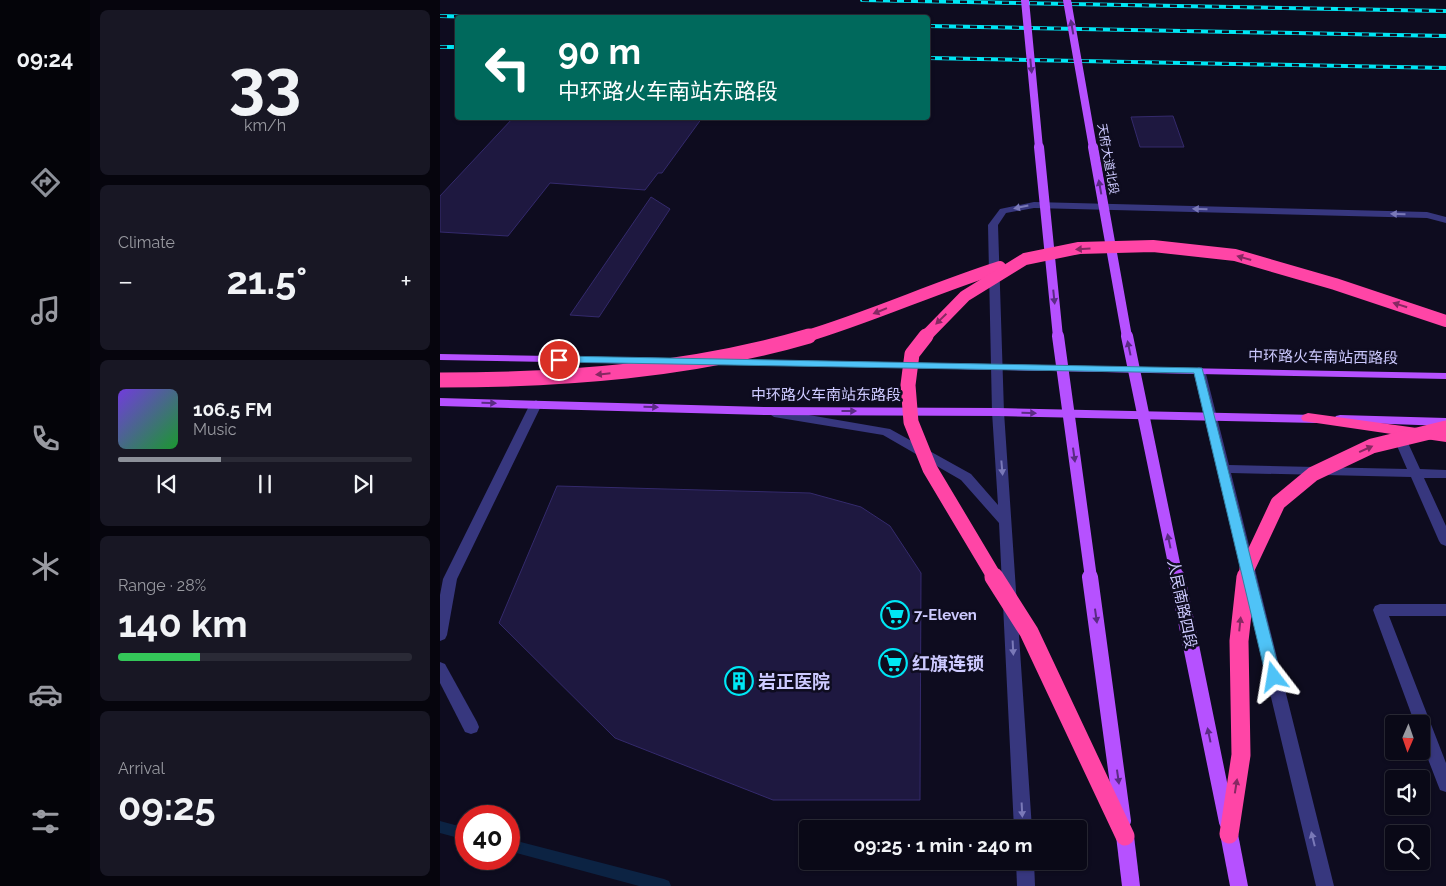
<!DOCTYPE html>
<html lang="en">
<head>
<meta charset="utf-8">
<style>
  :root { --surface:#0a0917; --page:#181724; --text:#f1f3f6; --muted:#999aa1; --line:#2a2a36; --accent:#8c9099 }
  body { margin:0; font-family:Raleway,"Noto Sans SC",sans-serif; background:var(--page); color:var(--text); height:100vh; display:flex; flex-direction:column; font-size:19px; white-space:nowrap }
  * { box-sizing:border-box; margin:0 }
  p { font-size:16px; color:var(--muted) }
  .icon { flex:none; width:28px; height:28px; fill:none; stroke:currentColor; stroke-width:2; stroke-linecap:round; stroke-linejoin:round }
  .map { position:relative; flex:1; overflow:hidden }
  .side { display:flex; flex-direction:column; gap:10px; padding:10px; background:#06050d; width:350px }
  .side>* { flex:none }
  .top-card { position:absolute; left:15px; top:15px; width:475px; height:105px; border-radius:5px; box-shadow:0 1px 4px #0004,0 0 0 1px var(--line); background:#00695c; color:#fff; overflow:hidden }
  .needle { width:32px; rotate:182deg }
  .tools { position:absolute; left:945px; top:715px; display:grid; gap:10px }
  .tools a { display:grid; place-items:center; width:45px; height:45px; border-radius:5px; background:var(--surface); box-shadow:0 1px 4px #0004,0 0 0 1px var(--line); font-size:25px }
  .speed { position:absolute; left:15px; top:805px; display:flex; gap:10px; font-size:25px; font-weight:700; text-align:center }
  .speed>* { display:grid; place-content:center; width:65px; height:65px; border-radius:50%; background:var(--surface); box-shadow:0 1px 4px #0004,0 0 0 1px var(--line); line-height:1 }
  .speed .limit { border:8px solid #d22; background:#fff; color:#111 }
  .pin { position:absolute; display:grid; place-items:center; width:42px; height:42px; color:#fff; margin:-21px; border:2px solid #fff; border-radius:50%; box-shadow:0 1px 5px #0007 }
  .me { position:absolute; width:55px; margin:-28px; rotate:346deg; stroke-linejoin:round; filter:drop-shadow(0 0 4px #0008) }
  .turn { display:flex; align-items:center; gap:18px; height:105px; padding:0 20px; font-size:22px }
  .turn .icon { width:65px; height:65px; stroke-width:2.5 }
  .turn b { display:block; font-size:35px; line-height:42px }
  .big { font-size:38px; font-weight:700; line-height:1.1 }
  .side .card { flex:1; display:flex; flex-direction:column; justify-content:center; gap:8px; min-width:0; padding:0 18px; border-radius:8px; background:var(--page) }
  .side .dial { align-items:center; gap:0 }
  .dial b { font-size:65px; line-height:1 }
  .song { display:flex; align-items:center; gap:15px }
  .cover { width:60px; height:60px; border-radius:8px; background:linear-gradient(135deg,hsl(260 70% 55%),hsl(130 70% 35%)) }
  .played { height:5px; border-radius:2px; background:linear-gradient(90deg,var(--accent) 35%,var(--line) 35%) }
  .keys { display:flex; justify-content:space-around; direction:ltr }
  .heat { display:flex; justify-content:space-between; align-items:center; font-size:28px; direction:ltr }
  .charge { height:8px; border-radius:4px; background:linear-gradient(90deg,#34c759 28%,var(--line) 0) }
  .trip { position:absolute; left:359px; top:820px; width:288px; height:50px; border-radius:5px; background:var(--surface); box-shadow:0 1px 4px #0004,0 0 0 1px var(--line); font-weight:700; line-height:50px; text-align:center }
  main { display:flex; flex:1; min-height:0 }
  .dock { display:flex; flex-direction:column; width:90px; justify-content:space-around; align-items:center; background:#040409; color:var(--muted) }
  .dock .icon { width:35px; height:35px }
  .dock .active { color:var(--accent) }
  .dock b { font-size:22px; color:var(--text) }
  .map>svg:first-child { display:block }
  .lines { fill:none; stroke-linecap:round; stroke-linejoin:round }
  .stream { fill:#0c2343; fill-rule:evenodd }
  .building { fill:#1e1840; stroke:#342a6c }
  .minor { fill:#37377e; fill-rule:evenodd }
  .major { fill:#b651ff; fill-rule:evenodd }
  .highway { fill:#ff45a6; fill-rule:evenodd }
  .rail-casing { stroke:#00e7f5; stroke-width:4 }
  .rail { stroke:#0e0c1f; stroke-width:2.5; stroke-dasharray:7; stroke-linecap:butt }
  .major-bridge-far3 { stroke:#b651ff; stroke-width:8 }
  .major-bridge-far2 { stroke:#b651ff; stroke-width:10 }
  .major-bridge-far1 { stroke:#b651ff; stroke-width:12 }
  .major-bridge { stroke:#b651ff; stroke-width:16 }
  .highway-bridge-far2 { stroke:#ff45a6; stroke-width:12 }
  .highway-bridge-far1 { stroke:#ff45a6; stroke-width:15 }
  .highway-bridge { stroke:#ff45a6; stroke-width:19 }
  .oneway { fill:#5a2b84 }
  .oneway2 { fill:#7a79b8 }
  .oneway3 { fill:#862862 }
  .route { fill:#4fc3f7; stroke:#337fa1 }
  .labels { text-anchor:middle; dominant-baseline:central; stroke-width:5; stroke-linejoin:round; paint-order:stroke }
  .far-street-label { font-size:12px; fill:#cdcaff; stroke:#0e0c1f }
  .street-label { font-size:15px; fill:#cdcaff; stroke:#0e0c1f }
  .poi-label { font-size:15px; font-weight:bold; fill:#cdcaff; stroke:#0e0c1f; text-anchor:start }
  .near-poi-label { font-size:18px; font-weight:bold; fill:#cdcaff; stroke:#0e0c1f; text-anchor:start }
</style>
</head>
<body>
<main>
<nav class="dock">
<b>09:24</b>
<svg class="icon active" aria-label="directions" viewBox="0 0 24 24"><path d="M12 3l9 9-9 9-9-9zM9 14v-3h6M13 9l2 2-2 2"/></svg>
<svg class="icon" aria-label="music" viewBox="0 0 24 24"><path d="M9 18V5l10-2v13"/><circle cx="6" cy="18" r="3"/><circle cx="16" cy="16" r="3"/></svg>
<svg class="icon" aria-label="phone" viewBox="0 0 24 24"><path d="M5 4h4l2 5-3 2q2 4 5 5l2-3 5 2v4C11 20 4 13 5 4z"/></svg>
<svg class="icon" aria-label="climate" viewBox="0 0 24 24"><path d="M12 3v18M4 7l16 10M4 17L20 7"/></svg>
<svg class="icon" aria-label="car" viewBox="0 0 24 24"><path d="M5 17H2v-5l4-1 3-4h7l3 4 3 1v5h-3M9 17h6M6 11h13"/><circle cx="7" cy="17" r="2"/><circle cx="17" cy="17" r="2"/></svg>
<svg class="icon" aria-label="filters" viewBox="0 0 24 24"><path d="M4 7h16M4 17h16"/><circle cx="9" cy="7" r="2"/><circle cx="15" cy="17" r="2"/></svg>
</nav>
<section class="side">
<div class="card dial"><b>33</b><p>km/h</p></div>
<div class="card"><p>Climate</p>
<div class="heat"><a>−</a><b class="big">21.5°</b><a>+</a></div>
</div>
<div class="card">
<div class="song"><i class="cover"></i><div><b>106.5 FM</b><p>Music</p></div></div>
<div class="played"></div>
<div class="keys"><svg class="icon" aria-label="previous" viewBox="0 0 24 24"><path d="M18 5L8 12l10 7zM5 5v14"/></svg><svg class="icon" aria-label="pause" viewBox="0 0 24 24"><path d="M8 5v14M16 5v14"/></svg><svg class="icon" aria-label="next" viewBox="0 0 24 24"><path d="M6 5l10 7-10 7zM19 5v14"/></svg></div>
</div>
<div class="card"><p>Range · 28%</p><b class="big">140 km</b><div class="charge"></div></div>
<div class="card"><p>Arrival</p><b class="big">09:25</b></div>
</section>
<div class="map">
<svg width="1006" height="886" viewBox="0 0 1006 886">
  <rect width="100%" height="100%" fill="#0e0c1f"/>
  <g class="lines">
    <g class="stream">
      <polygon points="0,821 26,828 26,840 0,833"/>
      <polygon points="69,839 224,879 229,881 231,886 199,886 69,851"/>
    </g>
  </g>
  <g class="building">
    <polygon points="733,116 744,147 700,147 691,117"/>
    <polygon points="73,118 262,118 222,173 218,173 205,190 110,183 68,236 0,232 0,196"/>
    <polygon points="211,197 230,209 159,317 130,315"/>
    <polygon points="117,486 370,493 421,507 450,526 481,573 480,800 333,800 175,738 59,623"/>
  </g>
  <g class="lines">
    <g class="minor">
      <polygon points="594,202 987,212 1006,217 1006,223 987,218 594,208 566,213 558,225 564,412 592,829 574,829 559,523 521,480 443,435 334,417 328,413 334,409 450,429 531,474 558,505 552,412 548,225 560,209"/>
      <polygon points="759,367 765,370 789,465 967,469 951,432 957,428 963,432 980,469 1006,470 1006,478 984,478 1006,526 1006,546 1001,544 999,541 971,477 791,473 894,886 876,886 753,370"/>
      <polygon points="96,400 102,404 17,579 7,635 5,639 0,641 0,595 3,579 90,404"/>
      <polygon points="940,604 1006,604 1006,616 949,616 1006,763 1006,792 1000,790 998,785 981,741 981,724 975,724 933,610 935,606"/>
      <polygon points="0,662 5,664 37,722 39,727 37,732 31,734 25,732 0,683"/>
      <polygon points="576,861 594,861 595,886 577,886"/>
    </g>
    <g class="major">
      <polygon points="0,354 221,358 227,361 221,364 0,360"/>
      <polygon points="274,359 1006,373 1006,379 270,364 268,362"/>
      <polygon points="0,398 324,407 558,408 877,415 883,419 877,423 558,416 324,415 0,406"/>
      <polygon points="900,415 1006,418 1006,426 896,422 894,419 896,416"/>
      <polygon points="789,826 795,828 798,834 808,886 790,886 780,834 783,828"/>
      <polygon points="685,828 691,830 694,836 700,886 682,886 676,836 679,830"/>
    </g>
    <polygon class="highway" points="868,413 1006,432 1006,442 863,421 861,418 863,415"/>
    <defs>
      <g id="rail">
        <polyline points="422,0 1006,11"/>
        <polyline points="0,16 86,18"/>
        <polyline points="488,26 1006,36"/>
        <polyline points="0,47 18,47"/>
        <polyline points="488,58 1006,68"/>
      </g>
    </defs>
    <use href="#rail" class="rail-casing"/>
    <use href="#rail" class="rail"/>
    <g class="major-bridge-far3">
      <polyline points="585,0 599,148"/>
      <polyline points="627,0 653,148"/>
    </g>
    <g class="major-bridge-far2">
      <polyline points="599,147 618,337"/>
      <polyline points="653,147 687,337"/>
    </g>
    <g class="major-bridge-far1">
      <polyline points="618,336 651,578"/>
      <polyline points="687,336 737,578"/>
    </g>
    <g class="major-bridge">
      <polyline points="650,577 683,821"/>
      <polyline points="737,577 787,822"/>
    </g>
    <g class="highway-bridge-far2">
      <path d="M364,337c67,-20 130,-49 196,-70"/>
      <polyline points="485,337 525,296 585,259 639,248 713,246 795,255 895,284 1006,321"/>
    </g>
    <g class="highway-bridge-far1">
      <polyline points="486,336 472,354 468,385 471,422 490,469 555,578"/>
      <path d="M0,380c124,0 249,-9 369,-44"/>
      <polyline points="806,578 807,569 838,503 873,474 932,446 1006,428"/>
    </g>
    <g class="highway-bridge">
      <polyline points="554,577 589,632 685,836"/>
      <polyline points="789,834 801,755 799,641 806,577"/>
    </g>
  </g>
  <defs><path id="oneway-solid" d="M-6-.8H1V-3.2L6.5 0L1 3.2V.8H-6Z" transform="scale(1.25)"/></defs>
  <g class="oneway">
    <use href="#oneway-solid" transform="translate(632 27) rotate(-100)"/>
    <use href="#oneway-solid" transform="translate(591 66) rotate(84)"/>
    <use href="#oneway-solid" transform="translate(660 187) rotate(-100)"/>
    <use href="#oneway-solid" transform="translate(614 297) rotate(84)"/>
    <use href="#oneway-solid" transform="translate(689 348) rotate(-102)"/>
    <use href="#oneway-solid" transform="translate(49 403) rotate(1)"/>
    <use href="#oneway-solid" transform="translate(211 407) rotate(2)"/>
    <use href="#oneway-solid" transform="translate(409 411)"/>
    <use href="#oneway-solid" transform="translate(589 413) rotate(1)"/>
    <use href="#oneway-solid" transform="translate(634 455) rotate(82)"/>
    <use href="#oneway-solid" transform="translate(729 541) rotate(-102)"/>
    <use href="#oneway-solid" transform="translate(656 616) rotate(82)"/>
    <use href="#oneway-solid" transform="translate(769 735) rotate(-102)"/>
    <use href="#oneway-solid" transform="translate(678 777) rotate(82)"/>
  </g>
  <g class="oneway2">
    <use href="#oneway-solid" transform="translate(581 207) rotate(168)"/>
    <use href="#oneway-solid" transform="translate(760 209) rotate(-178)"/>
    <use href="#oneway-solid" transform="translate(958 214) rotate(-178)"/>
    <use href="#oneway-solid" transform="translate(562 468) rotate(85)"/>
    <use href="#oneway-solid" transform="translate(573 648) rotate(87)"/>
    <use href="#oneway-solid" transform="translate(582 810) rotate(87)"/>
    <use href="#oneway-solid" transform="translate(873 839) rotate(-104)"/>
  </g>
  <g class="oneway3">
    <use href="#oneway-solid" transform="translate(643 249) rotate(176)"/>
    <use href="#oneway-solid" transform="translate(804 258) rotate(-164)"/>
    <use href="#oneway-solid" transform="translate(960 305) rotate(-162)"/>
    <use href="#oneway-solid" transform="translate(440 311) rotate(158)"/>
    <use href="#oneway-solid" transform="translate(501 319) rotate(136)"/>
    <use href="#oneway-solid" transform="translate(163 374) rotate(174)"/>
    <use href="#oneway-solid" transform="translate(926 449) rotate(-24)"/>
    <use href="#oneway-solid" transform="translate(800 624) rotate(-84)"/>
    <use href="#oneway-solid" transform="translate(796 786) rotate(-81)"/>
  </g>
  <polygon class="route" points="119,356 762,368 841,677 838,681 834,683 829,681 826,677 754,373 115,362 114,360 115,357"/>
  <defs>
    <symbol id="supermarket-ring" viewBox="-11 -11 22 22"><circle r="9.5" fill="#0e0c1f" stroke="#00e7f5" stroke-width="1.5"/><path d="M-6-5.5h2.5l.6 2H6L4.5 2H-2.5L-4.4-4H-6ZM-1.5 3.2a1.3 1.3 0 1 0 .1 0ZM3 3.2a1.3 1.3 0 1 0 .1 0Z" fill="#00e7f5"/></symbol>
    <symbol id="building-ring" viewBox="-11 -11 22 22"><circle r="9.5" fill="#0e0c1f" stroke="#00e7f5" stroke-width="1.5"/><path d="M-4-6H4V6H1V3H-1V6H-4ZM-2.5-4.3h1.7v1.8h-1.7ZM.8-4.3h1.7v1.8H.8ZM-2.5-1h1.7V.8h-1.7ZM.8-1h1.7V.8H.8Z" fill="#00e7f5"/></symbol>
  </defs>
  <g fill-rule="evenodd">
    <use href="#supermarket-ring" x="439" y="599" width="32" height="32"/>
    <use href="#supermarket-ring" x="437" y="647" width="32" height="32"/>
    <use href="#building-ring" x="283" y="665" width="32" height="32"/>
  </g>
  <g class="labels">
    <g class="far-street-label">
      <text transform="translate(668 159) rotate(80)">天府大道北段</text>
    </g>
    <g class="street-label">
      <text transform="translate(883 357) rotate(1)">中环路火车南站西路段</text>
      <text x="386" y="395">中环路火车南站东路段</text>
      <text transform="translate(742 604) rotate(78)">人民南路四段</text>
    </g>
    <g class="poi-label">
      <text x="474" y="615">7-Eleven</text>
    </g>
    <g class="near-poi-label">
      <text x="472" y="663">红旗连锁</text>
      <text x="318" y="681">岩正医院</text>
    </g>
  </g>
</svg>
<div class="tools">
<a><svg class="needle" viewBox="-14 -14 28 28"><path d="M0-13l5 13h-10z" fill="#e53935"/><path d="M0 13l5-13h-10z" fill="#999aa1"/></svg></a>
<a><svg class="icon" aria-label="sound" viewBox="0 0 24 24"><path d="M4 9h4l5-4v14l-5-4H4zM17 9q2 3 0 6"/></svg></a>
<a><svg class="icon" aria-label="search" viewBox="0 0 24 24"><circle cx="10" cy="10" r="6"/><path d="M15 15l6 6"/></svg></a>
</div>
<div class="speed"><div class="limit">40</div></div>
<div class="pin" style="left:119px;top:360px;background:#d93025"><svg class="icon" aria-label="arrive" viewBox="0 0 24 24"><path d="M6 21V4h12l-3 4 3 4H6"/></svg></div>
<svg class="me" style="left:834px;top:677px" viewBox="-20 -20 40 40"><path d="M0-17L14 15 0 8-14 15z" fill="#4fc3f7" stroke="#fff" stroke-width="4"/></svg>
<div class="trip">09:25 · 1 min · 240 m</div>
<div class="top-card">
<div class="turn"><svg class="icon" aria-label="left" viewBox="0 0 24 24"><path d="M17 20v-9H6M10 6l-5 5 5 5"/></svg><div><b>90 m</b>中环路火车南站东路段</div></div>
</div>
</div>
</main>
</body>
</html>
